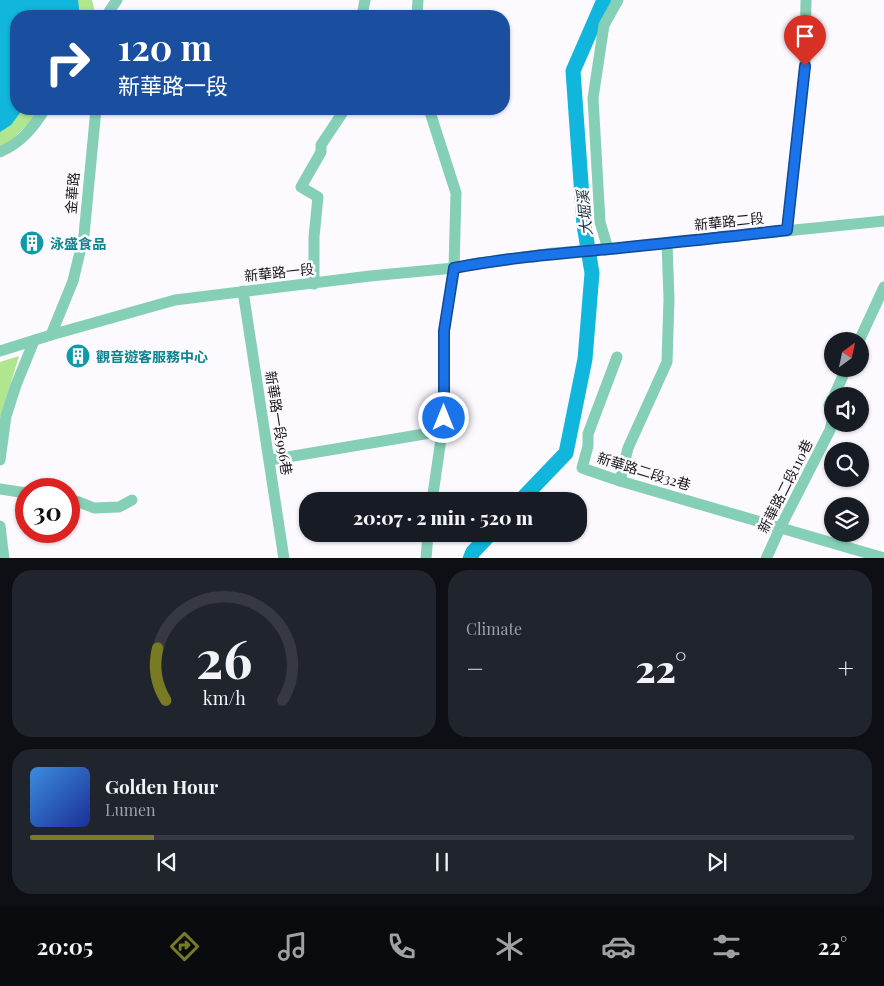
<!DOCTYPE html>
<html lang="en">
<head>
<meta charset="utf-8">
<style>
  :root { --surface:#171b24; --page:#20242c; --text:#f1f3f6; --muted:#9ea1a6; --line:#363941; --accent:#787b23 }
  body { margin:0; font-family:"Playfair Display","Noto Sans TC",serif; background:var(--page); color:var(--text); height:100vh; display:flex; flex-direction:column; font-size:19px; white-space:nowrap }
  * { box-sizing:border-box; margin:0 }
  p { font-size:16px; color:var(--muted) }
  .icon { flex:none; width:28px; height:28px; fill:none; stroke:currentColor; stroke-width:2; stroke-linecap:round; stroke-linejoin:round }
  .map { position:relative; height:558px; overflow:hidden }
  .drawer { display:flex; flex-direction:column; gap:12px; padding:12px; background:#0d0f14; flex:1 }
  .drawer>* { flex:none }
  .hud { position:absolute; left:10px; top:10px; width:500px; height:105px; border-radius:20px; box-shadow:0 1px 4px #0004; background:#1a4fa0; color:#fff; overflow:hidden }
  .needle { width:32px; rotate:33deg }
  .tools { position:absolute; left:824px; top:332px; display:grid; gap:10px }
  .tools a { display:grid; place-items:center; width:45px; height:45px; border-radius:50%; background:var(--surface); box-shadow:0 1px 4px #0004; font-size:25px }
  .speed { position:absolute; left:15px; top:478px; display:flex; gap:10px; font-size:25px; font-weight:700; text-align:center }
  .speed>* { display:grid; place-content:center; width:65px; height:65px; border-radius:50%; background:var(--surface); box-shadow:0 1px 4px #0004; line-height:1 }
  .speed .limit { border:8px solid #d22; background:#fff; color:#111 }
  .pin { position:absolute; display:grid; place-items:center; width:42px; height:42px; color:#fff; margin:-51px -21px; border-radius:50% 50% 50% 0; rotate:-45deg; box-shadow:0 0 5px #0007 }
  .pin .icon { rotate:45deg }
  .me { position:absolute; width:55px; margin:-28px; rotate:0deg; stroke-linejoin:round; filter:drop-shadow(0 0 4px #0008) }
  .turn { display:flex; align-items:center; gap:18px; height:105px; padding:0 25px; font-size:22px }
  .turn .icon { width:65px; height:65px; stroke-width:2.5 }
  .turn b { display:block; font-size:35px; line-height:42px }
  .big { font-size:38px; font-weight:800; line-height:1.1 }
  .drawer .tile { flex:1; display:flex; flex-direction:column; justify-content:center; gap:8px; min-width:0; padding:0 18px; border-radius:20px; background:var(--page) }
  .drawer .dial { align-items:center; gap:0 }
  .dial svg { height:130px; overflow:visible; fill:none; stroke:var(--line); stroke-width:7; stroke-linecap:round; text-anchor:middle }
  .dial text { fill:var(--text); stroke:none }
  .song { display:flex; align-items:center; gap:15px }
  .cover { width:60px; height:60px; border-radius:8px; background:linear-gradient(135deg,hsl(210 70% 55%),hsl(230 70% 35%)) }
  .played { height:5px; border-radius:2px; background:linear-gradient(90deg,var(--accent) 15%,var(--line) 15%) }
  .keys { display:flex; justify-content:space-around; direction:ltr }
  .heat { display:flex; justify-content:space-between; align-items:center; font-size:28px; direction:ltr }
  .drawer .tiles { flex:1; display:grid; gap:12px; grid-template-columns:1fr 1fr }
  .tile:last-child { grid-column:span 2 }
  .trip { position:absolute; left:299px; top:492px; width:288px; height:50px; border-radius:20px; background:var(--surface); box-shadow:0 1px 4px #0004; font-weight:800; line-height:50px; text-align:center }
  .dock { display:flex; height:80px; justify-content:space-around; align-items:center; background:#090b0e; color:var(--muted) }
  .dock .icon { width:35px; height:35px }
  .dock .on { color:var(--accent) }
  .dock b { font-size:22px; color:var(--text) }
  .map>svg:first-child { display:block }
  .green { fill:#b1e690 }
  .water { fill:#11b6dc }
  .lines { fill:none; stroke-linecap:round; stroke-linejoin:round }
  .river { stroke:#11b6dc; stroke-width:15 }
  .minor { stroke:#84cfb5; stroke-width:11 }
  .route-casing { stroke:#114b97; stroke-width:12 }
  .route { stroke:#1a73e8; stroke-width:9 }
  .labels { text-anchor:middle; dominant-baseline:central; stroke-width:5; stroke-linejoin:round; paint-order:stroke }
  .street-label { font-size:14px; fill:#1c1820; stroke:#fcfaff }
  .culture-label { font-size:14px; font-weight:bold; fill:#0d838f; stroke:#fcfaff; text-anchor:start }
  .water-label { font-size:15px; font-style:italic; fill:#162d34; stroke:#fcfaff }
</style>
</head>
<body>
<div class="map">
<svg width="884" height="559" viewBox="0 0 884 559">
  <rect width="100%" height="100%" fill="#fcfaff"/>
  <g class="green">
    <polygon points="0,0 92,0 96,16 16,16 16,109 44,109 0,151"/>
    <polygon points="19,356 0,419 0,362"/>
  </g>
  <polygon class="water" points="0,0 78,0 80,16 16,16 16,109 23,109 11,125 0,132"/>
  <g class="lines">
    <g class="river">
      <polyline points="520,501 566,453 585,359 592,273 584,225 573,71 604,0"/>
      <polyline points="470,559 473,552 490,534"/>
    </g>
    <g class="minor">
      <polyline points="106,16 117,0"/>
      <polyline points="362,16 365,0"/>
      <polyline points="417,16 418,0"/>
      <polyline points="429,109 456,193 454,268 444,331 444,418 432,501"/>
      <path d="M0,152c21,-9 33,-24 45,-43"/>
      <polyline points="787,231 805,66 806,0"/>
      <polyline points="608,249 600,222 593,98 604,25 618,0"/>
      <polyline points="314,284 314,237 318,197 301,187 321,152 321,145 345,109"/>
      <polyline points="243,291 284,559"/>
      <polyline points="51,335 73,281 84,235 96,109"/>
      <polyline points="859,341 884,287"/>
      <polyline points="0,351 51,335 175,300 370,276 454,268 472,264 554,253 608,249 884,221"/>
      <polyline points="617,357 588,434 588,446 582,468 620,481 884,558"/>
      <polyline points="834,396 846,369"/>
      <polyline points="0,460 6,416 16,385 34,341"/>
      <polyline points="270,460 442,431"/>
      <polyline points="620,481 628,448 667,362 669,299 667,243"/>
      <polyline points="0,489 26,493"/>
      <polyline points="69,500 79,502 94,508 119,507 132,500"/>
      <polyline points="0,526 4,559"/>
      <polyline points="426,559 428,534"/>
      <polyline points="766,559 780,528 830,430 832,421 829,405 832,399"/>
    </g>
  </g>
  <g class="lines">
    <defs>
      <path id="route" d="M444,418v-87l10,-63c51,-10 103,-14 155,-19 59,-6 119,-12 178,-19l18,-164"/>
    </defs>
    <use href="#route" class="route-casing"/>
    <use href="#route" class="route"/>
  </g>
  <defs>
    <symbol id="building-disc" viewBox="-11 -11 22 22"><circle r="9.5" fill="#0f9aa8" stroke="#fcfaff"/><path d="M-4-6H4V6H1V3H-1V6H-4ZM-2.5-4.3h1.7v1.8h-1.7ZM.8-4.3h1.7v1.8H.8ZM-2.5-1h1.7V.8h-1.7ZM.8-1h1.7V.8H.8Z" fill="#fff"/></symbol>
  </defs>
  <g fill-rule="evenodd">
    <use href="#building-disc" x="18" y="229" width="28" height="28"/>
    <use href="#building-disc" x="64" y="342" width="28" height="28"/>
  </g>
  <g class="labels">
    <g class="street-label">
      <text transform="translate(72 193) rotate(-85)">金華路</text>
      <text transform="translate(729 221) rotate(-6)">新華路二段</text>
      <text transform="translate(279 272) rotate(-6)">新華路一段</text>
      <text transform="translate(279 423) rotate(81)">新華路一段996巷</text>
      <text transform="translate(644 471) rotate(17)">新華路二段32巷</text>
      <text transform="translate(785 486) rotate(-63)">新華路二段110巷</text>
    </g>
    <g class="culture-label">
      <text x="50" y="243">泳盛食品</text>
      <text x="96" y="356">觀音遊客服務中心</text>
    </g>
    <g class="water-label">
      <text transform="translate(584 213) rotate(-95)">大堀溪</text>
    </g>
  </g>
</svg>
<div class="tools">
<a><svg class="needle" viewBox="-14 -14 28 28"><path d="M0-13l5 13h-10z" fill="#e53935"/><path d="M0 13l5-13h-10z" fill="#9ea1a6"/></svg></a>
<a><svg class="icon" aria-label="sound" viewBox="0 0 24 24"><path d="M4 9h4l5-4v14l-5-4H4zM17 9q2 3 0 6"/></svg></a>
<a><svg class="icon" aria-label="search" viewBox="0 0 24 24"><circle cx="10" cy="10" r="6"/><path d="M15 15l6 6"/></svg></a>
<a><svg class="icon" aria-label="layers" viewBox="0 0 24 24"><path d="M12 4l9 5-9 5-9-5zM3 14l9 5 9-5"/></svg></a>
</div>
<div class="speed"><div class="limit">30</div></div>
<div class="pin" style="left:805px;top:66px;background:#d93025"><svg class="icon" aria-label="arrive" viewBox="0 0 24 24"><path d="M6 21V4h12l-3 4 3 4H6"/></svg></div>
<svg class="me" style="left:444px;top:418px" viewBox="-20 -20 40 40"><circle r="17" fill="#1a73e8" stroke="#fff" stroke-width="3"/><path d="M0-11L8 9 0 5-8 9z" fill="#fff"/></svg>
<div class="trip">20:07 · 2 min · 520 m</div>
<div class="hud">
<div class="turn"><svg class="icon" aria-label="right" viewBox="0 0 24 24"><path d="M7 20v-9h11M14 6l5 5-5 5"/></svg><div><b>120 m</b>新華路一段</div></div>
</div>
</div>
<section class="drawer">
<div class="tiles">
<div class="tile dial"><svg viewBox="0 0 100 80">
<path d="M14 69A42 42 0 1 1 86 69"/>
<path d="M14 69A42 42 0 0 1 9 37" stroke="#787b23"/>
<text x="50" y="56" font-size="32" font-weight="700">26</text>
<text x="50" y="72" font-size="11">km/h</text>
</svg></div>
<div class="tile"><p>Climate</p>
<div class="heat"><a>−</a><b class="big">22°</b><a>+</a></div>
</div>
<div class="tile">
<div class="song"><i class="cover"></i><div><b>Golden Hour</b><p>Lumen</p></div></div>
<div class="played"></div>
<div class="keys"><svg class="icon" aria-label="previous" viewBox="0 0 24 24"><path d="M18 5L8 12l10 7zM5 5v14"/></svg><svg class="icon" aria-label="pause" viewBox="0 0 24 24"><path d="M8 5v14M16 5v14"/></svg><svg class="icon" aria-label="next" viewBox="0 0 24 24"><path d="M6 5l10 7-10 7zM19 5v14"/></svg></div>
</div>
</div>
</section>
<nav class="dock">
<b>20:05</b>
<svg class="icon on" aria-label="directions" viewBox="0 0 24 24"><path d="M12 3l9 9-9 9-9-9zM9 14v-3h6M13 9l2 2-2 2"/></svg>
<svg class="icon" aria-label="music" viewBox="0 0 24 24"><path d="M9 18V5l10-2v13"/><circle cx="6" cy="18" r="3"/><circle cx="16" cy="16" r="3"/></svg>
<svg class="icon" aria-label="phone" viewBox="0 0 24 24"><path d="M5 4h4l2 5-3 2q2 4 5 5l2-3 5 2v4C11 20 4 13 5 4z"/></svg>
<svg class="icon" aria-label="climate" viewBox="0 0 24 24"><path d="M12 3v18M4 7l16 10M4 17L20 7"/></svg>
<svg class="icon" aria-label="car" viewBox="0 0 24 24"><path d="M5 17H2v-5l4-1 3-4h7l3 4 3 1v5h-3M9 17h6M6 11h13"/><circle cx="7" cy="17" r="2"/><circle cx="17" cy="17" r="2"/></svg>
<svg class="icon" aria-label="filters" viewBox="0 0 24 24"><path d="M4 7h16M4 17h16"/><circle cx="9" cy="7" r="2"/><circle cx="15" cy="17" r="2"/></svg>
<b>22°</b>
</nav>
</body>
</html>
